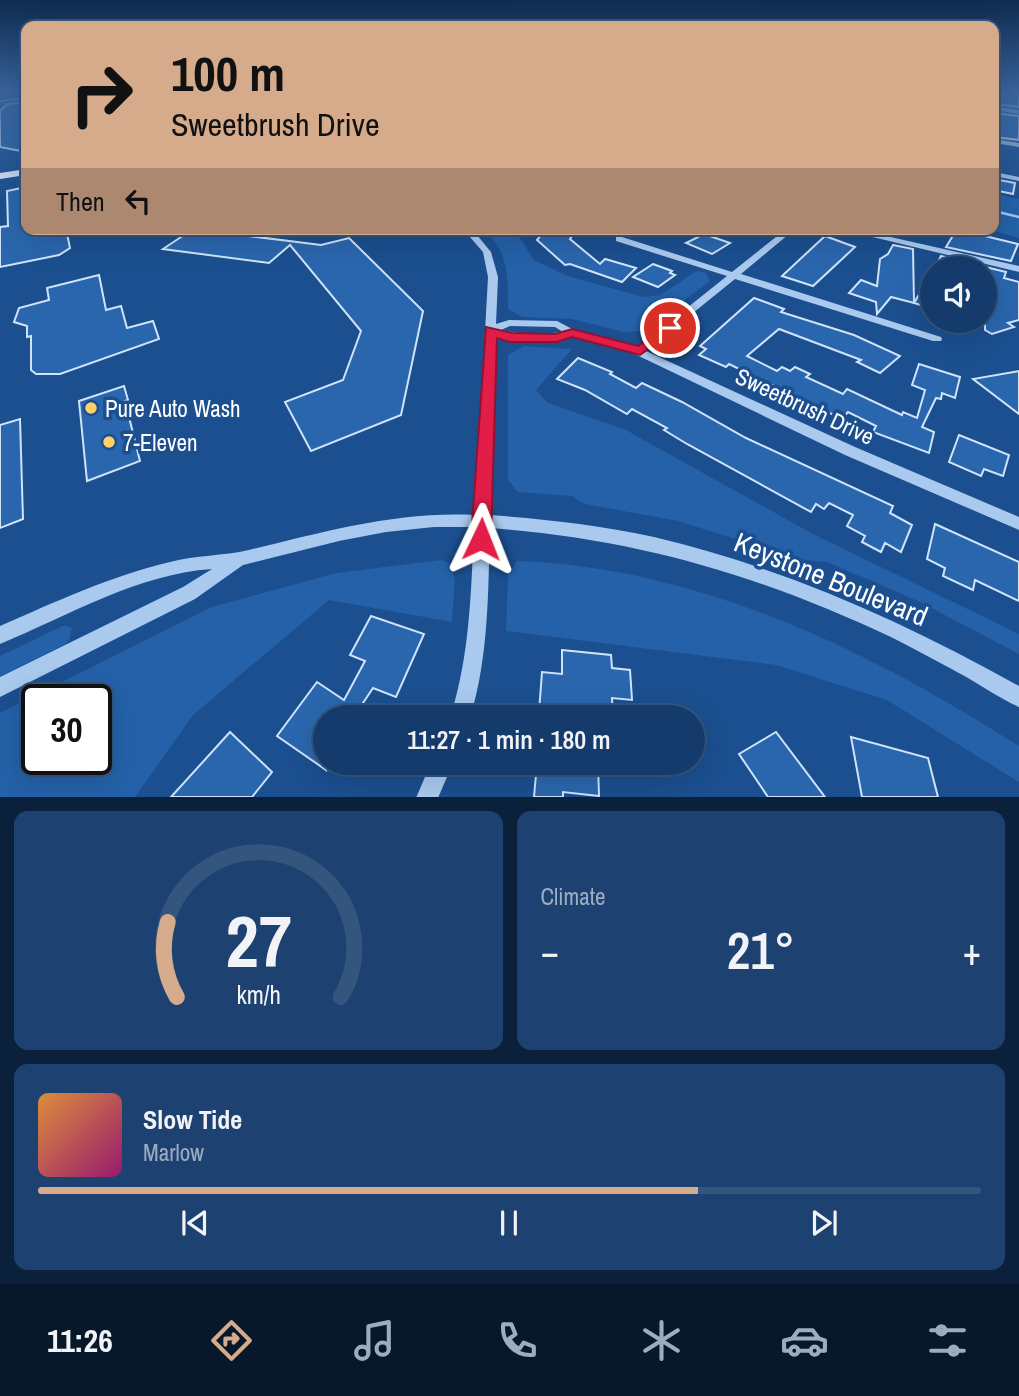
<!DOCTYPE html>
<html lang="en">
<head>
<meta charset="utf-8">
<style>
  :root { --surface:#143b6b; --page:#1d4271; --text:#f1f3f6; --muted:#9dadc1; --line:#33557e; --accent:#d6ab8b }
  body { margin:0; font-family:"Archivo Narrow",sans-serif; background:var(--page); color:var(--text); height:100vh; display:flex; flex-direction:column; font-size:26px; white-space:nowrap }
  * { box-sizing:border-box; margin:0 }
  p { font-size:23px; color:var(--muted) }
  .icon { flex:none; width:38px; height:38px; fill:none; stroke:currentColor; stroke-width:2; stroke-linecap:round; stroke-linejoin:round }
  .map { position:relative; height:797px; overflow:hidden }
  .drawer { display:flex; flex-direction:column; gap:14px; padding:14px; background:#0b203b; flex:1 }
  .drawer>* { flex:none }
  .guide { position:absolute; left:21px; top:21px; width:978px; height:214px; border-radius:14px; box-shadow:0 7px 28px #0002,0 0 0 2px var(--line); background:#d6ab8b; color:#111; overflow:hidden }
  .controls { position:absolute; left:920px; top:256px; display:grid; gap:14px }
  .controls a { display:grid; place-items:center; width:77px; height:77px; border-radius:50%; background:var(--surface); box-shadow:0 7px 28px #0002,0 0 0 2px var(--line); font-size:35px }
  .speed { position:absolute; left:21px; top:684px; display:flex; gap:14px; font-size:35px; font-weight:700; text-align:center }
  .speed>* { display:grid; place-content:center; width:91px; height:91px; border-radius:50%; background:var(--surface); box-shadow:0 7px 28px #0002,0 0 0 2px var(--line); line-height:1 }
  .speed .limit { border:4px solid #111; border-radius:10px; background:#fff; color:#111 }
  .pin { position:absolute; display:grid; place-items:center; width:60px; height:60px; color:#fff; margin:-30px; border:4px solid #fff; border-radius:50%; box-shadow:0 2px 7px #0007 }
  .me { position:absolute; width:77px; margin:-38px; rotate:2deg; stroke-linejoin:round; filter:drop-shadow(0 0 5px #0008) }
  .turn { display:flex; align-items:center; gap:24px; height:147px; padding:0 35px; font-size:32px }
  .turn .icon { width:91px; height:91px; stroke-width:2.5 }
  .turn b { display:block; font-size:49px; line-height:60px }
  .then { display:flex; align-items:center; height:66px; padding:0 35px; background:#0003; gap:14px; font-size:26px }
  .big { font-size:52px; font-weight:600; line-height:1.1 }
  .drawer .widget { flex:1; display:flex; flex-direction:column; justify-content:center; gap:10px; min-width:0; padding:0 24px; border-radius:14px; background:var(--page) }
  .drawer .dial { align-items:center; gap:0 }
  .dial svg { height:182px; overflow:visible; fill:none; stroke:var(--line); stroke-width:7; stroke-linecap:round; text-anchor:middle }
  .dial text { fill:var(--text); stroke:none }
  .song { display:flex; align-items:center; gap:21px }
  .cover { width:84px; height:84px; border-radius:10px; background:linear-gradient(135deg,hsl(30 70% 55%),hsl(320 70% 35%)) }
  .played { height:7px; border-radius:4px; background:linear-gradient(90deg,var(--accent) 70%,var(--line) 70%) }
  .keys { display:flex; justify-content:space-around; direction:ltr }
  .heat { display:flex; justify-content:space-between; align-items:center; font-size:38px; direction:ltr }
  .drawer .tiles { flex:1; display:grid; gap:14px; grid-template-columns:1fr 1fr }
  .widget:last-child { grid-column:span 2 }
  .trip { position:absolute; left:313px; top:705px; width:392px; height:70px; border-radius:35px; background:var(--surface); box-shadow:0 7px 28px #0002,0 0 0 2px var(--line); font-weight:600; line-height:70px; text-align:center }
  .tabs { display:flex; height:112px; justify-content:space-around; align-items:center; background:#08182b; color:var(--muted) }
  .tabs .icon { width:49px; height:49px }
  .tabs .on { color:var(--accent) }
  .tabs b { font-size:32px; color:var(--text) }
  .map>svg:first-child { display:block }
  .green { fill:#2461a8; fill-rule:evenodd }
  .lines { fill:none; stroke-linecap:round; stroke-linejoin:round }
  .stream { stroke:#9cc4f0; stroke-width:2.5 }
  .building { fill:#2a66ad; stroke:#cfe3fa; stroke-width:2 }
  .minor { fill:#a9c9ee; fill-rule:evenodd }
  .major { fill:#f0f6ff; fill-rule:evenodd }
  .route { fill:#e11d48; stroke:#92132f; stroke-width:2 }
  .poi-dot { fill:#ffd166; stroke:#1b4f8f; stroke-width:2.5 }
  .labels { text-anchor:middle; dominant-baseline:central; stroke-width:7; stroke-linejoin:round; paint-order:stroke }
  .street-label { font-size:23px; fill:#fff; stroke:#1b4f8f }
  .poi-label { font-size:23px; fill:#fff; stroke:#1b4f8f; text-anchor:start }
  .near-street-label { font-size:28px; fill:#fff; stroke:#1b4f8f }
</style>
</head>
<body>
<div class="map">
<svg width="1019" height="798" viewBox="0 0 1019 798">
  <rect width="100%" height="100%" fill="#1b4f8f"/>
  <g class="green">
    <polygon points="994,194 1019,199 1019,238 988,229 994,229"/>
    <path d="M483,229h31l20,31 34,16 75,21 17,-2 37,-24 9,2 4,8 -67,50 -19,1 -52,-13 -50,-2 -14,-8c0,-33 1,-57 -25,-80z"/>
    <polygon points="524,346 572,349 536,390 548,403 626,430 815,535 1019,634 1019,654 918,601 827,562 802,560 678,521 585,504 572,496 518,492 508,480 508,355"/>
    <path d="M441,560l8,3 6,15 -3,44 -123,-22 -136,115 -58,82h-135v-84l212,-106 124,-34zM37,700h59v60h-59z"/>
    <path d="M517,561c181,6 352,89 502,185v36l-132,-82 -111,-35 -270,-34 2,-57z"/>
    <polygon points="65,625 72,628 69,640 64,645 0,676 0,656"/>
  </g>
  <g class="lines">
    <polyline class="stream" points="994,211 1019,217"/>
  </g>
  <g class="building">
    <polygon points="1008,92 1019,94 1019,107 994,104"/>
    <polygon points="26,102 26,152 0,147 0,111 7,104"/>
    <polygon points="994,113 1019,116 1019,140 994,137"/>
    <polygon points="994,179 1015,183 1013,194 994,190"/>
    <polygon points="26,187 26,229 66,229 70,248 59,255 0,267 0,227 8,226 7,191"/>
    <polygon points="193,229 321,245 349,238 423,311 401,415 311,451 285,402 343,380 361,331 290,245 269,263 163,249"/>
    <polygon points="546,229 577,229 570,239 600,264 605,259 636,268 622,282 570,264 565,265 537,240"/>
    <polygon points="957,229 993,238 1018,244 1011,261 946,247"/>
    <polygon points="704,234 730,243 712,254 686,243"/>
    <polygon points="825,236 855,247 813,286 782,276"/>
    <polygon points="893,245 913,249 914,303 891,297 877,314 876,302 849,293 861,280 877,286 880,259 888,254"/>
    <polygon points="941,256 1006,272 1004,278 1019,282 1019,320 1008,323 1014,327 992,334 985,330 985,268 935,268"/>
    <polygon points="653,264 672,271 670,273 675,275 658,287 633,277"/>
    <polygon points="933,271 933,309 914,303"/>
    <polygon points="99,275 106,310 121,306 127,328 153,321 159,339 60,374 36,374 31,370 31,336 27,337 27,326 14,322 19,308 49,300 47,288"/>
    <polygon points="754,298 784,309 781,312 854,335 900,356 880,373 857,362 861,360 779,329 747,356 777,371 782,367 790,371 795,367 810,374 806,377 843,394 847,389 902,415 903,412 917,418 925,390 912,385 919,364 960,377 955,398 942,393 941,399 936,398 922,427 934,432 929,453 873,432 876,426 848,412 842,419 729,364 726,367 699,355 706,349 700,346"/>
    <polygon points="578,358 612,372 610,374 636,388 642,383 682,402 746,438 893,506 890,513 912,525 901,552 885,543 881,552 862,542 865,536 847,526 853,515 829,503 824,509 816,504 811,512 687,444 664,430 667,428 632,409 627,414 585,390 557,379"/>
    <polygon points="1019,371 1019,414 973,379"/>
    <polygon points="124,386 128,400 125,401 140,461 87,481 79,401"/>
    <polygon points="20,419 23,519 0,528 0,425"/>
    <polygon points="959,435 1009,455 1003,476 984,469 981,476 949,462"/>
    <polygon points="935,524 1019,562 1019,601 975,580 973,590 943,576 945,568 927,559"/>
    <polygon points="371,616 424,634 396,697 373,688 353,718 326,718 326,770 277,736 317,682 344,700 365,661 350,655"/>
    <polygon points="562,650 611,655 612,668 630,670 632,700 612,698 613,718 539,712 542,672 562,674"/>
    <polygon points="230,732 272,772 252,797 171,797"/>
    <polygon points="776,732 825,797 768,797 739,754"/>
    <polygon points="851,737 928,758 938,797 862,797"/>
    <polygon points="537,763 598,763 599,796 563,792 563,797 534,797"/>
  </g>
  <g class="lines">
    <g class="minor">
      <polygon points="26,97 26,99 0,102 0,100"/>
      <polygon points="994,106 1019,110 1019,114 994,110"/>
      <polygon points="994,139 1019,143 1019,147 994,143"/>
      <polygon points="994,172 1019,177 1019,181 994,176"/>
      <path d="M463,229h9l19,23 7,25 -2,47 13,-4 48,1 19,10 52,12 10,4 89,-71 -111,-35v-4h6l110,35 54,-43h9l-54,45 200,63 1,2 -1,2h-8l-198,-62 -89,72 209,96 164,70v13l-174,-75 -225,-108 -48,-11 -20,5 -21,1 -35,-7 -6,180c55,4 110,10 164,22 130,31 249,84 365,149v21c-18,-8 -34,-19 -51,-29 -25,-14 -50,-27 -75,-40 -134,-63 -256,-99 -403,-110 -2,65 -1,127 -20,190h-20c20,-63 21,-126 24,-191h-40l-48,5 -47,9 -96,24 -48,34 -195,98v-20l183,-90 29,-18c-75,5 -144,47 -212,75v-18c55,-24 111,-50 170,-64 26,-7 53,-6 79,-12 75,-18 148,-39 226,-35l13,-238 -5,-25zM510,326l45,1 8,5 -32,3 -30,-5z"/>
      <polygon points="839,229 855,229 1019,266 1019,272"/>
      <polygon points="431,763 453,763 438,798 416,798"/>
    </g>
    <polygon class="major" points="26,169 26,175 0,179 0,173"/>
  </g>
  <linearGradient id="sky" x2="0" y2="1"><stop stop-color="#0f2b4f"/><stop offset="0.45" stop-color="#39639b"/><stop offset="1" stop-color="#39639b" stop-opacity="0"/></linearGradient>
  <rect width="1019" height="203" fill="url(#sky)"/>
  <polygon class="route" points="665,325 677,328 640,355 572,337 557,342 510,342 497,338 491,539 488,546 481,548 474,546 471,539 486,327 512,333 555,334 572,329 638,346"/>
  <g class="poi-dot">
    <circle cx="91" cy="408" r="7"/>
    <circle cx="109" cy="442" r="7"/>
  </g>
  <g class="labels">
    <g class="street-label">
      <text transform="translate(805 406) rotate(25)">Sweetbrush Drive</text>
    </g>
    <g class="poi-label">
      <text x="105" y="408">Pure Auto Wash</text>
      <text x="123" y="442">7-Eleven</text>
    </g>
    <g class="near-street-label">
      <text transform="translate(831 579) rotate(22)">Keystone Boulevard</text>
    </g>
  </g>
</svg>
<div class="controls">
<a><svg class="icon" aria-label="sound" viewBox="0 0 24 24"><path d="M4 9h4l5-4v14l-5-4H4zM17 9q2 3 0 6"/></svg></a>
</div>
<div class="speed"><div class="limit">30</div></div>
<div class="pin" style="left:670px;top:328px;background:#d93025"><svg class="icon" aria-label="arrive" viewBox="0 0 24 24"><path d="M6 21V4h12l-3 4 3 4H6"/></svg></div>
<svg class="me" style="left:481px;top:539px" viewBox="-20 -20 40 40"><path d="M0-17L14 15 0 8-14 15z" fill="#e11d48" stroke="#fff" stroke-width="4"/></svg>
<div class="trip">11:27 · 1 min · 180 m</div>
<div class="guide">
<div class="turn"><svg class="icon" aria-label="right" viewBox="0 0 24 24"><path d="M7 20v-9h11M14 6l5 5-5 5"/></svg><div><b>100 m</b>Sweetbrush Drive</div></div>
<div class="then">Then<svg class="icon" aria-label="left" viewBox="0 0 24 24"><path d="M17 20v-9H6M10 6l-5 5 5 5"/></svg></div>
</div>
</div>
<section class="drawer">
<div class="tiles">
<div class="widget dial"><svg viewBox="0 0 100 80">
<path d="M14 69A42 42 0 1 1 86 69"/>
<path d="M14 69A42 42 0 0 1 10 36" stroke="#d6ab8b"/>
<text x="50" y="56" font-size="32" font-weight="700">27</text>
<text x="50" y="72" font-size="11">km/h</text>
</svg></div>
<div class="widget"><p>Climate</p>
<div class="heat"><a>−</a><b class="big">21°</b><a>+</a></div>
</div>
<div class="widget">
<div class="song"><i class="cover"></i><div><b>Slow Tide</b><p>Marlow</p></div></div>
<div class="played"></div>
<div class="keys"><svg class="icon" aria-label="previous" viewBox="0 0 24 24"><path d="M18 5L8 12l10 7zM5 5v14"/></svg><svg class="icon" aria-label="pause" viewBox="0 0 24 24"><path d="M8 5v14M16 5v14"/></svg><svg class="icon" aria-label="next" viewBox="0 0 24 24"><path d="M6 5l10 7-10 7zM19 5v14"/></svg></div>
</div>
</div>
</section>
<nav class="tabs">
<b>11:26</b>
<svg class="icon on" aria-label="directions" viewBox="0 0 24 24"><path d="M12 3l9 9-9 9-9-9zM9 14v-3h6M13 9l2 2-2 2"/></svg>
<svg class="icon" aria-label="music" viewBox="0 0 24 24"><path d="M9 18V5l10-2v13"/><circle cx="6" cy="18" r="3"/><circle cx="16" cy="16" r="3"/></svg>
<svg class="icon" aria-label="phone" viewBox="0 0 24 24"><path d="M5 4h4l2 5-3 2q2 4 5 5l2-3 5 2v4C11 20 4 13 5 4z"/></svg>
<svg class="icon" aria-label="climate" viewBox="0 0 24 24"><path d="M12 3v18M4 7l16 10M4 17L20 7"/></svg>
<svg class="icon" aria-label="car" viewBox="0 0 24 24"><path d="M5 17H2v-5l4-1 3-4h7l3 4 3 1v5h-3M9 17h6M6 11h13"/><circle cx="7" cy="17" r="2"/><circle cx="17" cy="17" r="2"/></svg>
<svg class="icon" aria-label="filters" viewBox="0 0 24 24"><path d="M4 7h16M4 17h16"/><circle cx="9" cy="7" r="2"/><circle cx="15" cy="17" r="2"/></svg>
</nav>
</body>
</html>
